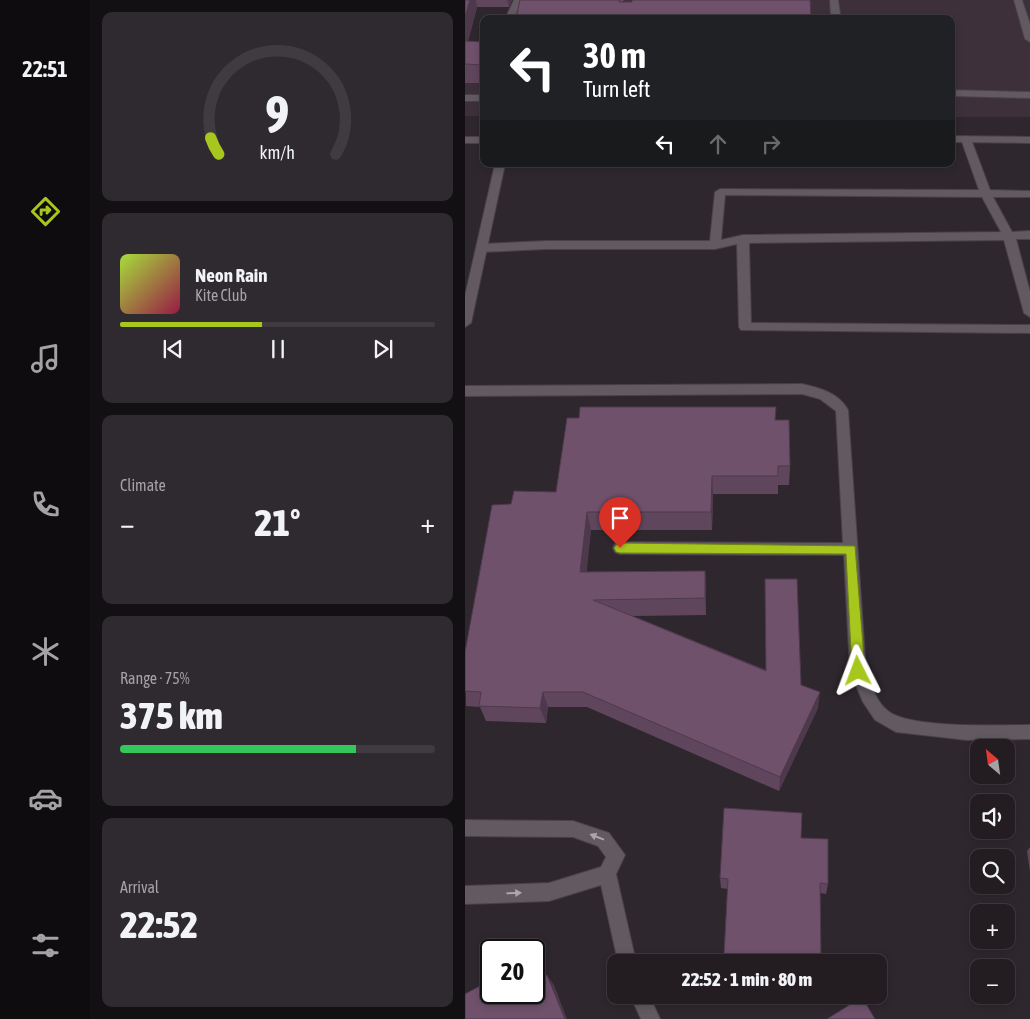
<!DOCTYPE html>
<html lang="en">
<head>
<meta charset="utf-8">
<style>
  :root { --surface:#231d22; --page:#2f2a2f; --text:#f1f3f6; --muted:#a3a2a5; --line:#403b40; --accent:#a7c71e }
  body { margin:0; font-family:"Asap Condensed",sans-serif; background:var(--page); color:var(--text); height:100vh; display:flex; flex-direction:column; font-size:19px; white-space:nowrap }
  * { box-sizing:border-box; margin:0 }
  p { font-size:16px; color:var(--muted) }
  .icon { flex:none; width:28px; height:28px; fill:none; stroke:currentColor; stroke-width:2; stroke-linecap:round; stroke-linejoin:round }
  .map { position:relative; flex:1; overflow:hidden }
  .details { display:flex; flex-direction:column; gap:12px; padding:12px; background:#131013; width:375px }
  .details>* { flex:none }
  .guide { position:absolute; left:15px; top:15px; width:475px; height:152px; border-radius:10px; box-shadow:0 2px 8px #0003,0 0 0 1px var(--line); background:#202124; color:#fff; overflow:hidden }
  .needle { width:32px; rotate:331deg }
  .tools { position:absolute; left:505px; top:739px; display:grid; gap:10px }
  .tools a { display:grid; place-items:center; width:45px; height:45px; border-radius:10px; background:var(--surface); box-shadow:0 2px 8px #0003,0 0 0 1px var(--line); font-size:25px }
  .speed { position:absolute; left:15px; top:939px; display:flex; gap:10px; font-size:25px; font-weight:700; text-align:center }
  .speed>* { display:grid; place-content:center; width:65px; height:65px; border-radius:50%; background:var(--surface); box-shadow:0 2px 8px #0003,0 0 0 1px var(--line); line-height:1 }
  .speed .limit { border:2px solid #111; border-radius:8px; background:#fff; color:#111 }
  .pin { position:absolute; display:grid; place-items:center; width:42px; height:42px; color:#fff; margin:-51px -21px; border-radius:50% 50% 50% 0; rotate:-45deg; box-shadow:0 0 5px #0007 }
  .pin .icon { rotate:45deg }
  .me { position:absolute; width:55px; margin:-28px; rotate:357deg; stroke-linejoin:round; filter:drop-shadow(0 0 4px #0008) }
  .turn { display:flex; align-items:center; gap:18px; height:105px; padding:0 20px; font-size:22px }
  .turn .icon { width:65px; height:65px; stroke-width:2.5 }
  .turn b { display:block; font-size:35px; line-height:42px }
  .lanes { display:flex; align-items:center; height:48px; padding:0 20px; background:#0003; justify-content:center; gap:25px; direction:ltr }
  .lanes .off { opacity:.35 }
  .big { font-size:38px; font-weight:800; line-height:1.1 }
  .details .tile { flex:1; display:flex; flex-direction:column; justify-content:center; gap:8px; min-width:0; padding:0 18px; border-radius:10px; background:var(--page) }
  .details .dial { align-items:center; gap:0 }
  .dial svg { height:130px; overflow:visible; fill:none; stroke:var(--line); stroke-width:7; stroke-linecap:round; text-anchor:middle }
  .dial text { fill:var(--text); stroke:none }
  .song { display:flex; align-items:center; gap:15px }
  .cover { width:60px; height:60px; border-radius:8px; background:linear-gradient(135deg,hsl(80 70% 55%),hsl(340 70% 35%)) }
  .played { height:5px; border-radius:2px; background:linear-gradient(90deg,var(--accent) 45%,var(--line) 45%) }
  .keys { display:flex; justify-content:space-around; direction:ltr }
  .heat { display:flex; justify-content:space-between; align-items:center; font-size:28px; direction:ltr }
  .charge { height:8px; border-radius:4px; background:linear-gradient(90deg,#34c759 75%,var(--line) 0) }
  .trip { position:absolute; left:142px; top:954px; width:280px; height:50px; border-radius:10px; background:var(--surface); box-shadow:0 2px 8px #0003,0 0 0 1px var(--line); font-weight:800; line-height:50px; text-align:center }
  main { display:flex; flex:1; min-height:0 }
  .tab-bar { display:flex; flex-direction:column; width:90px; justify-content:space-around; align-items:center; background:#0e0c0e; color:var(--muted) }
  .tab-bar .icon { width:35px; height:35px }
  .tab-bar .active { color:var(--accent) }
  .tab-bar b { font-size:22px; color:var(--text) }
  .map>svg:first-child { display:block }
  .built { fill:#3d303b }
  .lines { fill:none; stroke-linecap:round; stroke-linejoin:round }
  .service-casing { stroke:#484247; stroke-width:2 }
  .minor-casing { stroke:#484247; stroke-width:2 }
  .secondary-casing { stroke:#484247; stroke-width:2 }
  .service { fill:#625961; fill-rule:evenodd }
  .minor { fill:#625961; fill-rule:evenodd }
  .secondary { fill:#625961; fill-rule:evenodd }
  .wall { fill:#60465d }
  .shaded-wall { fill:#4e394c }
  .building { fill:#70516c; stroke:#4e394c }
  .oneway { fill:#aca5ab }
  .route { fill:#a7c71e; stroke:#6d8114 }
</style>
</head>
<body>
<main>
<nav class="tab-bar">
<b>22:51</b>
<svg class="icon active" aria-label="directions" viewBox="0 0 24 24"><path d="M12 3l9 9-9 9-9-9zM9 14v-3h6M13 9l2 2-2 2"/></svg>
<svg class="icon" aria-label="music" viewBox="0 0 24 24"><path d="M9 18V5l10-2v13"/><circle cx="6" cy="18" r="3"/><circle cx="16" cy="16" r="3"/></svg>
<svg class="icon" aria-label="phone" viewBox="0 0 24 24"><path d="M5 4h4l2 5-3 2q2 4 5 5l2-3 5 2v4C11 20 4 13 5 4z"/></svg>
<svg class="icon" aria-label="climate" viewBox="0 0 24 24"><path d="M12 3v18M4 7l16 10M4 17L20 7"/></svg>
<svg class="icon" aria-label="car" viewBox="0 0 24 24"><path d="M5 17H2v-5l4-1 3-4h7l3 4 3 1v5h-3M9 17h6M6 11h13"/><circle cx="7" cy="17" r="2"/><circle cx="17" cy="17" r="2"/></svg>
<svg class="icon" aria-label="filters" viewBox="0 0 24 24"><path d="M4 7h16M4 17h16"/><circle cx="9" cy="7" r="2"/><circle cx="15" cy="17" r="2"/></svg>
</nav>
<section class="details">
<div class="tile dial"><svg viewBox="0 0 100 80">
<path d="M14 69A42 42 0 1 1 86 69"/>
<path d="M14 69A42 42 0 0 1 9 59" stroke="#a7c71e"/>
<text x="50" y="56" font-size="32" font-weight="700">9</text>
<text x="50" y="72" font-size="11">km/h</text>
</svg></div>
<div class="tile">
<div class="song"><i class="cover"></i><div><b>Neon Rain</b><p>Kite Club</p></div></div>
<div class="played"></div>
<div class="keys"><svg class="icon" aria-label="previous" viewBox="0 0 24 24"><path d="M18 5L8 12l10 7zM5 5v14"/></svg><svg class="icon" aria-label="pause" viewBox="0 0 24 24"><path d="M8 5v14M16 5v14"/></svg><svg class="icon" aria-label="next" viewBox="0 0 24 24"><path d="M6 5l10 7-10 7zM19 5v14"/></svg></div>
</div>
<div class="tile"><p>Climate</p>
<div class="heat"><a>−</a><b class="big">21°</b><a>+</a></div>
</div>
<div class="tile"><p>Range · 75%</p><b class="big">375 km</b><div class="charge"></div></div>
<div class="tile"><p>Arrival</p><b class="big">22:52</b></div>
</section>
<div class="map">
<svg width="565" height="1019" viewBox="0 0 565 1019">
  <rect width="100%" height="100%" fill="#2f272e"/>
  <g class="built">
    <polygon points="158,0 565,0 565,117 486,117 486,19 155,19"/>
    <rect x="0" y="58" width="19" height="58"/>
  </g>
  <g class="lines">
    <defs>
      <g id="service">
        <polygon points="49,0 57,0 49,19 40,19"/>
        <polygon points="365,0 373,0 376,19 366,19"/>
        <polygon points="549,0 557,0 565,24 565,42 560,39"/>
        <polygon points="486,90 565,92 565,98 486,96"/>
        <rect x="0" y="95" width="19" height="6"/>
        <path d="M501,136l5,3 19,51 40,1v6h-37l19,35 18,-1v8h-14l14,53v25l-6,-4 -20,-73 -255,3 2,80 279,2v8l-289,-3 -2,-3 -2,-83 -22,5h-169l-64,3 -6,-4 6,-4 64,-3h164l5,-49 5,-3 259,1 -18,-51zM260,195l257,2 19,35 -258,3 -22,5z"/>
        <path d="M337,384c18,4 37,9 46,26l18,261c5,14 10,31 22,40 23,18 111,14 142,14v14l-63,1 -71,-8 -21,-12 -12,-18 -13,-31 -6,-116 -224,-1 -5,-2 -2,-4 2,-4 5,-2 223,1 -7,-132 -16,-12 -18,-5 -337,2v-10z"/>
        <polygon points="0,820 108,821 144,833 160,855 151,874 171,962 153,962 136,885 84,901 0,904 0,886 84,883 136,867 141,857 133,846 108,837 0,836"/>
        <polygon points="165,995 184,995 195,1019 176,1019"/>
      </g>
      <polygon id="minor" points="30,164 40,164 6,323 0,327 0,296"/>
      <g id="secondary">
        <polygon points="486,136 565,137 565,143 486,142"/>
        <rect x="0" y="137" width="19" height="6"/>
      </g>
    </defs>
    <use href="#service" class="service-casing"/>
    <use href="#minor" class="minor-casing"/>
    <use href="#secondary" class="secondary-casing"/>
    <use href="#service" class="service"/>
    <use href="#minor" class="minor"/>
    <use href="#secondary" class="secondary"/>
  </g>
  <g class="wall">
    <polygon points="0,0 47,0 44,7 12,7 3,41 19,42 19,83 0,83"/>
    <polygon points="55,0 159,0 158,2 345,0 346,19 51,19"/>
    <polygon points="310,420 325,466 324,485 313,485 313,494 248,494 247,530 126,530 121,572 240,571 241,588 241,615 168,616 301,670 300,579 336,685 353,708 314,791 122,707 83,707 81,723 21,721 15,707 1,706 0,652 46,504 91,492"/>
    <polygon points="336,838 363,884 361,894 355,893 356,962 260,962 259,955 263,889 256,888 255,878"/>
    <polygon points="565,847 565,872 562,851"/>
  </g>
  <g class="shaded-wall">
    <polygon points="5,0 11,0 12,7 3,42 0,43 0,17"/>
    <polygon points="42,0 47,0 44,7"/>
    <polygon points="247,476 248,494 247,530 246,512"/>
    <polygon points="122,512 126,530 120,589 115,572"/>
    <polygon points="240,571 241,588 241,615 240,598"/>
    <polygon points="78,692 83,707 81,723 75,708"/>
    <polygon points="355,692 353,708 314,791 315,777"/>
    <polygon points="82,975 89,985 102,1019 100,1019"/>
  </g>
  <g class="building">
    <polygon points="0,0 5,0 0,17"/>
    <polygon points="55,0 154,0 154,2 167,2 167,0 345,0 346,17 330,17 330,19 51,19"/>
    <polygon points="0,41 19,42 19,65 0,64"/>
    <polygon points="115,407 311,407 310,420 324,420 325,466 313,466 313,476 247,476 246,512 122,512 115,572 240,571 240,598 128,600 301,671 300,579 332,579 336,685 355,692 315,777 118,692 78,692 75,708 14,706 16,692 0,691 0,652 27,505 46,504 49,491 91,492 102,418 114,418"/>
    <polygon points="259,808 337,813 336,838 363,839 363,884 355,883 356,962 278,962 278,956 259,955 263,879 255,878"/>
    <polygon points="82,975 100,1019 0,1019 0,994 26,980 26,992 69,992 69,982"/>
    <polygon points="397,997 410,1019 362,1019"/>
  </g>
  <defs><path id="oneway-solid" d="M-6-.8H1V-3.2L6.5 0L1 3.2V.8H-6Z" transform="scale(1.25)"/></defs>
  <g class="oneway">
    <use href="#oneway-solid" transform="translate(132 837) rotate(-159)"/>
    <use href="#oneway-solid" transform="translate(49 893) rotate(-2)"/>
  </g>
  <polygon class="route" points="155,543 390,546 400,671 398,675 393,676 389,675 387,671 381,554 155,553 151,552 149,548 151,545"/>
</svg>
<div class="tools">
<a><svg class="needle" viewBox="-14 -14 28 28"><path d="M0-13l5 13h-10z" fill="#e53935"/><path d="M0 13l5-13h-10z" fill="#a3a2a5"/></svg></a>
<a><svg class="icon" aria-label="sound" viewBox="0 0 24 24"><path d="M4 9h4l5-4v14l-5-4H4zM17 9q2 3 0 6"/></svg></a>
<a><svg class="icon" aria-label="search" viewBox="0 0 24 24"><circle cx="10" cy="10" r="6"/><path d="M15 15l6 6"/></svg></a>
<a>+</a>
<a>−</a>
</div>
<div class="speed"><div class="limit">20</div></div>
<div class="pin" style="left:155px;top:548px;background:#d93025"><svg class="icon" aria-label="arrive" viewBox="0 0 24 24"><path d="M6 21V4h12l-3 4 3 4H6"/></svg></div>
<svg class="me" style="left:393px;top:671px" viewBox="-20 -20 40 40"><path d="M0-17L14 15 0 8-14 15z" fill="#a7c71e" stroke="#fff" stroke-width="4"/></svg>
<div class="trip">22:52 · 1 min · 80 m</div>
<div class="guide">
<div class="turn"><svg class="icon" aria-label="left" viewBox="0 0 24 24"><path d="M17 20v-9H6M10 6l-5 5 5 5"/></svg><div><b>30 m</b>Turn left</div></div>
<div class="lanes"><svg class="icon" aria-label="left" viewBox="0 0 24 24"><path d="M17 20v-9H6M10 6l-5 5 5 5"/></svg><svg class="icon off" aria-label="ahead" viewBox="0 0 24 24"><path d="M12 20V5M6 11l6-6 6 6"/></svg><svg class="icon off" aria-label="right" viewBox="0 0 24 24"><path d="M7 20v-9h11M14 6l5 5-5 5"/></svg></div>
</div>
</div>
</main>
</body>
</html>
